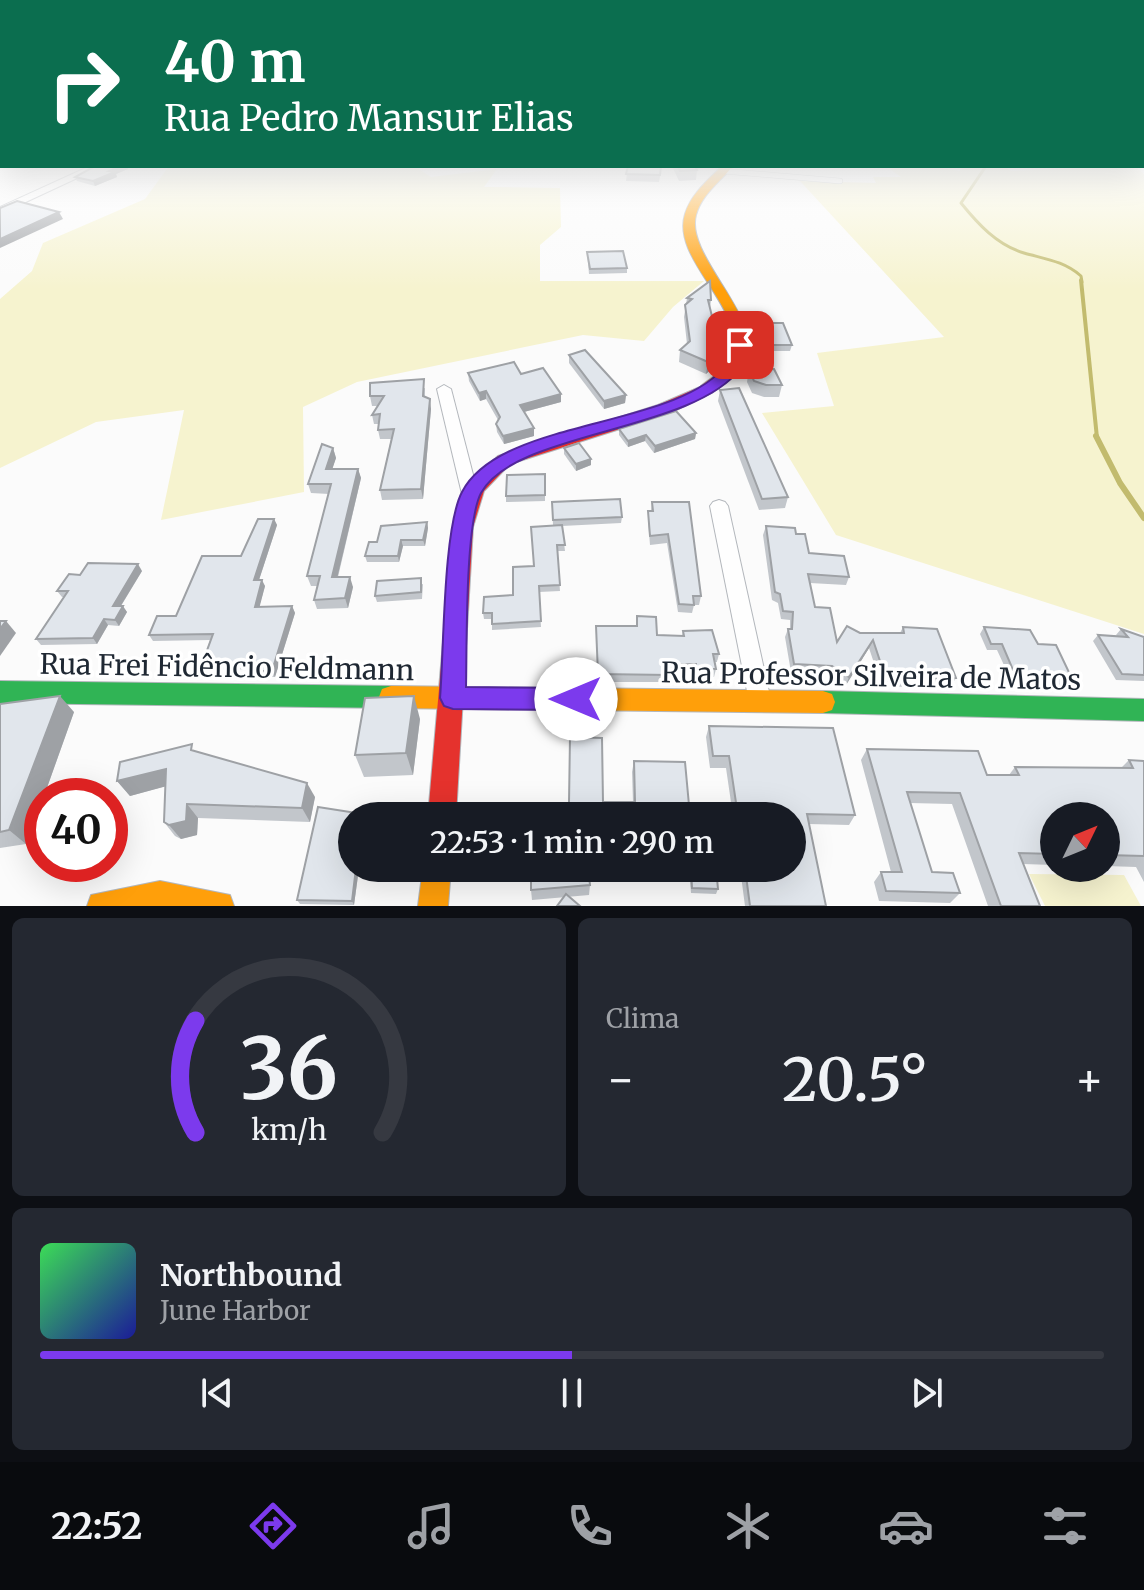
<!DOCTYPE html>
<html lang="pt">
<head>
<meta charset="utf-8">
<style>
  :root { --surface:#171b24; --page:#242831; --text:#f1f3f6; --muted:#9ea1a6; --line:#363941; --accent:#7c3aed }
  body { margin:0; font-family:Merriweather,serif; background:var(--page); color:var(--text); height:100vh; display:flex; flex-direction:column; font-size:30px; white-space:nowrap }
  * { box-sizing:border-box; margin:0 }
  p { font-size:26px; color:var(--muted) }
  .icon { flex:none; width:44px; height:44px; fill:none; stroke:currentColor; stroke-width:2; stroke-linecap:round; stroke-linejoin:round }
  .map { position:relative; height:906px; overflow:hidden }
  .sheet { display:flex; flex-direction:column; gap:12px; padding:12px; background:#0d0f14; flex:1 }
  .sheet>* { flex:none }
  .hud { position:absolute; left:0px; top:0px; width:1144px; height:168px; box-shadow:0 8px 32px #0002; background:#0b6e4f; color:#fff; overflow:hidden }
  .needle { width:52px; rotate:47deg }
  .fabs { position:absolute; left:1040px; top:802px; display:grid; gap:16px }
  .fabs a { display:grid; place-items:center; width:80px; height:80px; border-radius:50%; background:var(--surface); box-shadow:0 8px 32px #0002; font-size:40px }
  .speed { position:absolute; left:24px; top:778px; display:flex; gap:16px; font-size:40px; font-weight:700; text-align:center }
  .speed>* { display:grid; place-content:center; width:104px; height:104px; border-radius:50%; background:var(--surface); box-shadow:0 8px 32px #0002; line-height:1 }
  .speed .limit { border:12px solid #d22; background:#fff; color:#111 }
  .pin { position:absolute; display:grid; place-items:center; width:68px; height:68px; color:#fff; margin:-34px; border-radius:16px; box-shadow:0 4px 12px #0006 }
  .me { position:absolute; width:88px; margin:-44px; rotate:270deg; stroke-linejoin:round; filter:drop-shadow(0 0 6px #0008) }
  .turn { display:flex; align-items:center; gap:28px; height:168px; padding:0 32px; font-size:36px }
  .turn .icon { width:104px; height:104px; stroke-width:2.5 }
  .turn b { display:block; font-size:56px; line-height:68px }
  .big { font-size:60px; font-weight:600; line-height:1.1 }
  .sheet .card { flex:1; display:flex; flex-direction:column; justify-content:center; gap:12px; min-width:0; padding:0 28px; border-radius:12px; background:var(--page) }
  .sheet .dial { align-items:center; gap:0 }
  .dial svg { height:208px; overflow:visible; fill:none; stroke:var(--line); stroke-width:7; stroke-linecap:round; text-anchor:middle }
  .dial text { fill:var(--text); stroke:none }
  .song { display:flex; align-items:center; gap:24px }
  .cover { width:96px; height:96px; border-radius:12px; background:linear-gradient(135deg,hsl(130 70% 55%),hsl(240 70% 35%)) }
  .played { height:8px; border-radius:4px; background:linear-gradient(90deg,var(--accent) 50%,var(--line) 50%) }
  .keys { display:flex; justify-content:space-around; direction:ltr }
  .heat { display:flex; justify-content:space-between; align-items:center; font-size:44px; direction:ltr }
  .sheet .tiles { flex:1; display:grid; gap:12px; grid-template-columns:1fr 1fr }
  .card:last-child { grid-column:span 2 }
  .trip { position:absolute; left:338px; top:802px; width:468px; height:80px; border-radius:40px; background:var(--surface); box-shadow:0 8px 32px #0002; font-weight:600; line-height:80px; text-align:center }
  .menu { display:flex; height:128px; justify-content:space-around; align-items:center; background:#090b0e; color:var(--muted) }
  .menu .icon { width:56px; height:56px }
  .menu .selected { color:var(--accent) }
  .menu b { font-size:36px; color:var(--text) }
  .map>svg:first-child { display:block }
  .green { fill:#f6f3cf }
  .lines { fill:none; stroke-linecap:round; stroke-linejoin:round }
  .stream-far2 { stroke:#c2bb6e; stroke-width:3 }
  .stream-far1 { stroke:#c2bb6e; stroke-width:4 }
  .stream { stroke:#c2bb6e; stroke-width:6 }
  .lane-casing { stroke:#b3b7bc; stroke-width:6 }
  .street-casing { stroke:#b3b7bc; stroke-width:2 }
  .fast-casing { stroke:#b3b7bc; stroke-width:2 }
  .slow-casing { stroke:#b3b7bc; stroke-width:2 }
  .jam-casing { stroke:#b3b7bc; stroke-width:2 }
  .lane { stroke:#fefefe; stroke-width:5 }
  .street { fill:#fefefe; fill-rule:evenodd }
  .fast { fill:#30b455; fill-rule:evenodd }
  .slow { fill:#ff9f0a; fill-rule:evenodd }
  .jam { fill:#e5322d; fill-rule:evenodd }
  .wall { fill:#c2c6cb }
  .shaded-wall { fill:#9ea1a5 }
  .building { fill:#e1e6ec; stroke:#9ea1a5; stroke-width:2 }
  .route { fill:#7c3aed; stroke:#51269a; stroke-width:2 }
  .labels { text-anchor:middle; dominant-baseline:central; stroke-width:7; stroke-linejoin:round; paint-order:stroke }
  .near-street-label { font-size:28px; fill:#1f2833; stroke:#fff }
</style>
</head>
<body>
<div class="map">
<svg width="1144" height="906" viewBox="0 0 1144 906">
  <rect width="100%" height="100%" fill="#fbfbfb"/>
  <g class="green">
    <polygon points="169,166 414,166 431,177 497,169 484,187 560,188 561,227 540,245 540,281 704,281 673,307 644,341 583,335 357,382 303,407 304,492 161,520 184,410 96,422 0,468 0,299 32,271 43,243 145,199"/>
    <polygon points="893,166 930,166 959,171 969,166 1004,166 1011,171 1135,166 1144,174 1144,634 836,535 762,413 834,406 817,353 944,337 800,181 876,183 873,177 901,177 891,170"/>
    <polygon points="1029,874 1124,875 1141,906 1045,906"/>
  </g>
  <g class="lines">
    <path class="stream-far2" d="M986,166l-25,37c17,21 36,42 63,50 21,6 40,8 57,23l1,6"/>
    <polyline class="stream-far1" points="1081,280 1097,438"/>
    <polyline class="stream" points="1096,436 1120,483 1144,518"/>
    <defs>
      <polyline id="lane" points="723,171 840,181"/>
      <g id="street">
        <polygon points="90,166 103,166 0,214 0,207"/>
        <polygon points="444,385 451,389 478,494 476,498 464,498 462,494 437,389"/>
        <polygon points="719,500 725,502 728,506 771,701 768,708 760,711 752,708 749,701 710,506 713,502"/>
      </g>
      <g id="fast">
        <polygon points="0,681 391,686 400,689 403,697 400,705 391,708 0,703"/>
        <polygon points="823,691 1144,699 1144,721 823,713 814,710 811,702 814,694"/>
      </g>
      <g id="slow">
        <path d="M722,166h11c-13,16 -31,28 -37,49 -12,44 80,112 45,154 -7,9 -19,16 -28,23l-6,2 -8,-5 2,-3c8,-7 23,-15 28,-24 25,-50 -59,-100 -44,-148 6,-20 23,-34 37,-48z"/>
        <polygon points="391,686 823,691 832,694 835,702 832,710 823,713 391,708 382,705 379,697 382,689"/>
        <polygon points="423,868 451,868 448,906 418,906"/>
        <polygon points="160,881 230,895 234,906 87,906 91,895"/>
      </g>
      <polygon id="jam" points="707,384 715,389 713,392 670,413 510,464 484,491 473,527 456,816 428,816 453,527 468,483 498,456 658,405"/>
    </defs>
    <use href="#lane" class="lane-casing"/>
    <use href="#street" class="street-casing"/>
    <use href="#fast" class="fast-casing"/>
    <use href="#slow" class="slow-casing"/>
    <use href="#jam" class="jam-casing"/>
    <use href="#lane" class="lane"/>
    <use href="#street" class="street"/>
    <use href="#fast" class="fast"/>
    <use href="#slow" class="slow"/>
    <use href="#jam" class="jam"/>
  </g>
  <g class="wall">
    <polygon points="95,166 127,166 128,169 116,174 117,177 95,186 77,181 75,177"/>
    <polygon points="628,166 662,166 659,182 626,181"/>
    <polygon points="672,166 705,166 705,168 697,169 696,180 679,181"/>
    <polygon points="587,252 627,268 627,273 589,274"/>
    <polygon points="687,298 711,300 710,308 719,345 725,346 723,358 706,374 679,362 680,350 687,344 684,317"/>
    <polygon points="761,323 792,345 790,351 768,351 760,329"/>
    <polygon points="569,355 626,395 625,403 604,409 569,363"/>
    <polygon points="749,370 782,385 779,397 764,397 752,393 747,382"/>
    <polygon points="468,373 521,374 561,394 561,402 524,412 534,436 504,444 497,432 496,424 498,420 486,399 480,401 469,381"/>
    <polygon points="425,388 425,397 431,409 423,499 382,500 380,490 391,439 380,439 378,430 378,424 374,424 372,415 378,406 372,406 370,396"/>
    <polygon points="720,390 788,497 785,508 759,510 718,401"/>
    <polygon points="619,429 696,433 695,439 654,453 645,441 628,447 619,435"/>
    <polygon points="333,448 336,458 332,469 358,469 361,478 338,577 353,587 348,608 317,609 314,600 317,586 311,586 307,576 329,494 311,493 308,484"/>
    <polygon points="564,448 591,459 591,465 576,471 564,454"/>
    <polygon points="545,474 545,501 506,502 506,496"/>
    <polygon points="552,502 622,517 621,523 562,526 565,551 557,551 560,591 539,592 541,627 492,630 492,619 484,619 483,613 513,595 534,566 553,525"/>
    <polygon points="652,502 701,596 699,605 694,605 692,613 678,612 667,543 650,545 648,520 648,511 651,511"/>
    <polygon points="274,519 277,525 259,580 265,586 259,607 292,606 295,613 275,677 260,677 257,671 258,669 205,670 202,664 210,640 153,641 149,635 176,616 241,556"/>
    <polygon points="427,522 428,528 425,546 403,546 399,562 367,562 365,556 377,542"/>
    <polygon points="766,526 796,534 809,553 849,577 846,585 810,583 815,607 837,642 860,633 900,633 903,627 956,678 951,686 882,687 869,648 846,685 829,674 791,672 785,637 788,629 790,629 790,620 781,619 778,603 772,600 763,535"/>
    <polygon points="142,571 121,606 127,612 119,626 108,625 97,644 41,645 36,639 64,597 62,597 57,591 80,575"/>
    <polygon points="423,584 422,599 377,602 375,596"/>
    <polygon points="637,616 657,635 682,636 683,631 719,654 717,662 715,662 716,669 714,677 695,677 694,672 668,673 667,682 598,682 596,626 636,626"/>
    <polygon points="984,627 1038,644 1075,685 1070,691 1015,689 997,650 987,650 980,634"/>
    <polygon points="1121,629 1144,637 1144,681 1116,680 1093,641 1098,635 1117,636 1116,635"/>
    <polygon points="0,704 74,712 44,796 42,796 26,844 0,848"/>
    <polygon points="420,719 413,775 364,777 355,755"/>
    <polygon points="709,726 855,815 849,825 809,824 826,906 745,906 740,868 792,868 792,816 733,816 726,768 710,768 706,737"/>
    <polygon points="570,737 603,802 633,802 632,772 634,761 690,816 569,814"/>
    <polygon points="867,749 987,775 1009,775 1015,767 1121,768 1129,760 1144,761 1144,882 1136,867 1106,866 1106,816 1054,816 1054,865 1023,864 1040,906 988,906 952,804 910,803 932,872 960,893 950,903 879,901 874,882 881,872 891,872 861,760"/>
    <polygon points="198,752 315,797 310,822 198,818 197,835 181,839 175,836 164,822 166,786 130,796 117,781"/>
    <polygon points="318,807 363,814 364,816 352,816 352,868 359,868 354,905 300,904 297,900"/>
    <polygon points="689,868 716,868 718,889 716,894 691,893"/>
    <polygon points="590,885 589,895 532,900 531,890"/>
  </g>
  <g class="shaded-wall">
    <polygon points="121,166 127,166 128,169 116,174 117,177 95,186 93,181 109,171"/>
    <polygon points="59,212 63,219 0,248 0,239"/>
    <polygon points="725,346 723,358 706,374 708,362"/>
    <polygon points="486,391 486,399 480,401 479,393"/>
    <polygon points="561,394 561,402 520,413 520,405"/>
    <polygon points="626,395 625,403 604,409 604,401"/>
    <polygon points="430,399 431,409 423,499 421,489"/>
    <polygon points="534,428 534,436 504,444 503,436"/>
    <polygon points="696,433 695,439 654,453 655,446"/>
    <polygon points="646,435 645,441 628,447 628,441"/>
    <polygon points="333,448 336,458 329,479 326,469"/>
    <polygon points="591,459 591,465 576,471 576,464"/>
    <polygon points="358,469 361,478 335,587 332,577"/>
    <polygon points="274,519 277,525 257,586 254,580"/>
    <polygon points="427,522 428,528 425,546 423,540"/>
    <polygon points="401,540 403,546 399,562 398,556"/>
    <polygon points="138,564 142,571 117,612 113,606"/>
    <polygon points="350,577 353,587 348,608 345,598"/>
    <polygon points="262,580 265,586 258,613 255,607"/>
    <polygon points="123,606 127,612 119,626 115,620"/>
    <polygon points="292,606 295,613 275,677 272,671"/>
    <polygon points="104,619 108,625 97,644 93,638"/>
    <polygon points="6,621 16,633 0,656 0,629"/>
    <polygon points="873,640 869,648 846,685 849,677"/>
    <polygon points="60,696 74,712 44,796 42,796 42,801 26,844 9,830"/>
    <polygon points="414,696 420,719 413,775 406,753"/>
    <polygon points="166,769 178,783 130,796 117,781"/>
    <polygon points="307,783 315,797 310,822 302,808"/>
    <polygon points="187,804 198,818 197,835 181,839 169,825"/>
    <polygon points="356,868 359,868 354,905 352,901"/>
  </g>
  <g class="building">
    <polygon points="95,166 121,166 109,171 115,172 93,181 75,177"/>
    <polygon points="628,166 661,166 660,175 626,174"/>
    <polygon points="678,166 695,166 697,170 680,171"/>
    <polygon points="17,201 59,212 0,239 0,208"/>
    <polygon points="623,251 627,268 590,269 587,252"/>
    <polygon points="710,281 711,300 708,300 719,345 725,346 708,362 680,350 690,341 685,305 692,299 687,298"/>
    <polygon points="761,323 783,323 792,345 769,345"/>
    <polygon points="585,350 626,395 604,401 569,355"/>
    <polygon points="514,362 521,374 543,368 561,394 520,405 534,428 503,436 496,424 500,417 486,391 479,393 468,373"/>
    <polygon points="774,369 782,385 766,385 754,381 749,370"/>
    <polygon points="424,379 423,396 430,399 421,489 380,490 394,429 378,430 380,414 372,415 384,396 370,396 370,383"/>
    <polygon points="739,388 788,497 762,499 720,390"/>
    <polygon points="676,411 696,433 655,446 646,435 628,441 619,429"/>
    <polygon points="579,443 591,459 576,464 564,448"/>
    <polygon points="322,444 333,448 326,469 358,469 332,577 350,577 345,598 314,600 320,576 307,576 331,484 308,484"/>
    <polygon points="545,474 545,495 506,496 507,475"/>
    <polygon points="620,499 622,517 553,520 552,502"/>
    <polygon points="652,502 689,502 701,596 693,596 694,605 679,604 668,534 650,536 648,511 653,511"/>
    <polygon points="258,519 274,519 254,580 262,580 255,607 292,606 272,671 257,671 260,662 202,664 213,634 149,635 157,616 176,616 202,556 241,556"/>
    <polygon points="427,522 423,540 401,540 398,556 365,556 369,542 377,542 381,526"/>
    <polygon points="562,525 565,545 557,545 560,585 539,586 541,621 492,624 492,613 483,613 484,597 513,595 513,567 534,566 531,527"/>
    <polygon points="766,526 795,528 796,534 805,534 809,553 844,556 849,577 808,574 815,607 830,608 837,642 847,626 860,633 904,633 903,627 937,629 956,678 886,679 873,640 849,677 832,666 794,664 788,629 792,629 793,612 783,611 780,594 775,592"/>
    <polygon points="88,563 138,564 113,606 123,606 115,620 104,619 93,638 36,639 68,591 57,591 69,574 80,575"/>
    <polygon points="421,578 421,592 375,596 377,581"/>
    <polygon points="637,616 656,617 657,635 684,636 683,631 712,630 719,654 713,654 716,669 696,669 696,664 668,665 669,675 598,674 596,626 637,626"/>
    <polygon points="0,621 6,621 0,629"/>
    <polygon points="984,627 1030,630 1038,644 1056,645 1075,685 1019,684 1002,644 991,644"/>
    <polygon points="1121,629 1144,637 1144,675 1122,674 1098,635 1128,637"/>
    <polygon points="60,696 9,830 0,832 0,704"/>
    <polygon points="414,696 406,753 355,755 365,698"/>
    <polygon points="709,726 833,728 855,815 807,814 826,906 750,906 745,868 792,868 792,816 738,816 729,756 713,756"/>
    <polygon points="570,737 602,738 603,802 635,802 634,761 685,762 690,816 592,816 592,803 569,803"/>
    <polygon points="192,744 191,750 307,783 302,808 187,804 186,821 169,825 164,822 166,769 117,781 120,762"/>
    <polygon points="867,749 978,751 987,775 1019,775 1015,767 1133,768 1129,760 1144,761 1144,856 1106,855 1106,816 1054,816 1054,854 1019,853 1040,906 1001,906 960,793 907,792 932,872 953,873 960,893 886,891 881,872 902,872"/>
    <polygon points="318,807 363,814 362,816 352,816 352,868 356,868 352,901 297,900"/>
    <polygon points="531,868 588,868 590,885 531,890"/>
    <polygon points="691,868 716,868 718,889 692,888"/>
    <polygon points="566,894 580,906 557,906"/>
  </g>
  <linearGradient id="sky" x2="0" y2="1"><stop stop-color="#99b7b7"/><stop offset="0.56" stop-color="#fdfdfd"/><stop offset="1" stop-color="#fdfdfd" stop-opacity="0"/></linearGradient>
  <rect width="1144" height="289" fill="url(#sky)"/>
  <path class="route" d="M735,342l13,3c-2,7 -2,17 -7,23 -49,65 -227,63 -260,125 -16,31 -14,152 -15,194l110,1 9,3 3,8 -3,8 -9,3 -123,-1 -9,-3 -4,-8c4,-47 3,-170 22,-206 39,-75 215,-62 265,-128 4,-5 4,-16 8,-22z"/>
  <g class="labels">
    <g class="near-street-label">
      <text transform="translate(227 667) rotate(1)">Rua Frei Fidêncio Feldmann</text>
      <text transform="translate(871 676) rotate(1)">Rua Professor Silveira de Matos</text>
    </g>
  </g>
</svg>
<div class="fabs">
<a><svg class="needle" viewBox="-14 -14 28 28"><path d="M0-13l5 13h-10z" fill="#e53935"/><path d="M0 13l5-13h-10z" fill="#9ea1a6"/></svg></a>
</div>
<div class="speed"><div class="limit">40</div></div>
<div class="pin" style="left:740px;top:345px;background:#d93025"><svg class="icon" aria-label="arrive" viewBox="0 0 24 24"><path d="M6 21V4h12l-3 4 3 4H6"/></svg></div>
<svg class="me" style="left:576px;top:699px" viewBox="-20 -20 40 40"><circle r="19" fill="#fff"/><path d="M0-13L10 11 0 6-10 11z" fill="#7c3aed"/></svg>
<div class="trip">22:53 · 1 min · 290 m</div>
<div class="hud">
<div class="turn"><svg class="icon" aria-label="right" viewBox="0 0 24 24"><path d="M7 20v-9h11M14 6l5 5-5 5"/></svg><div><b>40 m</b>Rua Pedro Mansur Elias</div></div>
</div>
</div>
<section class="sheet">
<div class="tiles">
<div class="card dial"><svg viewBox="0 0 100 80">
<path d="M14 69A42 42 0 1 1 86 69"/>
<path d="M14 69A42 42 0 0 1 14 26" stroke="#7c3aed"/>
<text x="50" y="56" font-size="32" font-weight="700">36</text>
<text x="50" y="72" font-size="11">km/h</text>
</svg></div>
<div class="card"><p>Clima</p>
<div class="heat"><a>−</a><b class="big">20.5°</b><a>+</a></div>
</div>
<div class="card">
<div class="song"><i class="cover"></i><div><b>Northbound</b><p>June Harbor</p></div></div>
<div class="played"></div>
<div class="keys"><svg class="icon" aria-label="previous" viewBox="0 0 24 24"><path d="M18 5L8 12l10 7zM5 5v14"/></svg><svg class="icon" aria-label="pause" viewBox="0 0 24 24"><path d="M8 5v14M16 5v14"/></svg><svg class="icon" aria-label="next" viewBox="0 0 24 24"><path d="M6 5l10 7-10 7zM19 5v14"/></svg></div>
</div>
</div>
</section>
<nav class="menu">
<b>22:52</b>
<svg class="icon selected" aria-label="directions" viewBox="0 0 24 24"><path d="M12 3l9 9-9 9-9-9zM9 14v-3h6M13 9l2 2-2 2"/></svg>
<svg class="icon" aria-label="music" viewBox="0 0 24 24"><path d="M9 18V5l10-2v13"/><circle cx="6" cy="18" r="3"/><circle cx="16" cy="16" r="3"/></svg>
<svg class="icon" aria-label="phone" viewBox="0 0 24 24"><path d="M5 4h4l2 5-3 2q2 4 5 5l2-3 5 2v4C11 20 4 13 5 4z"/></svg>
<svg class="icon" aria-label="climate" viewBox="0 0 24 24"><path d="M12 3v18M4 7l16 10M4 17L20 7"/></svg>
<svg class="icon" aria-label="car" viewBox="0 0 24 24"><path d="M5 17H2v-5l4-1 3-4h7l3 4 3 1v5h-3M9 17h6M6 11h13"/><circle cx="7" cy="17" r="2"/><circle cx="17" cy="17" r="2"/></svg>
<svg class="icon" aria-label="filters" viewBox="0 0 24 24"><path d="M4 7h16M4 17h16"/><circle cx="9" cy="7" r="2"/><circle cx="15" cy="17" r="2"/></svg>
</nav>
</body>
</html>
